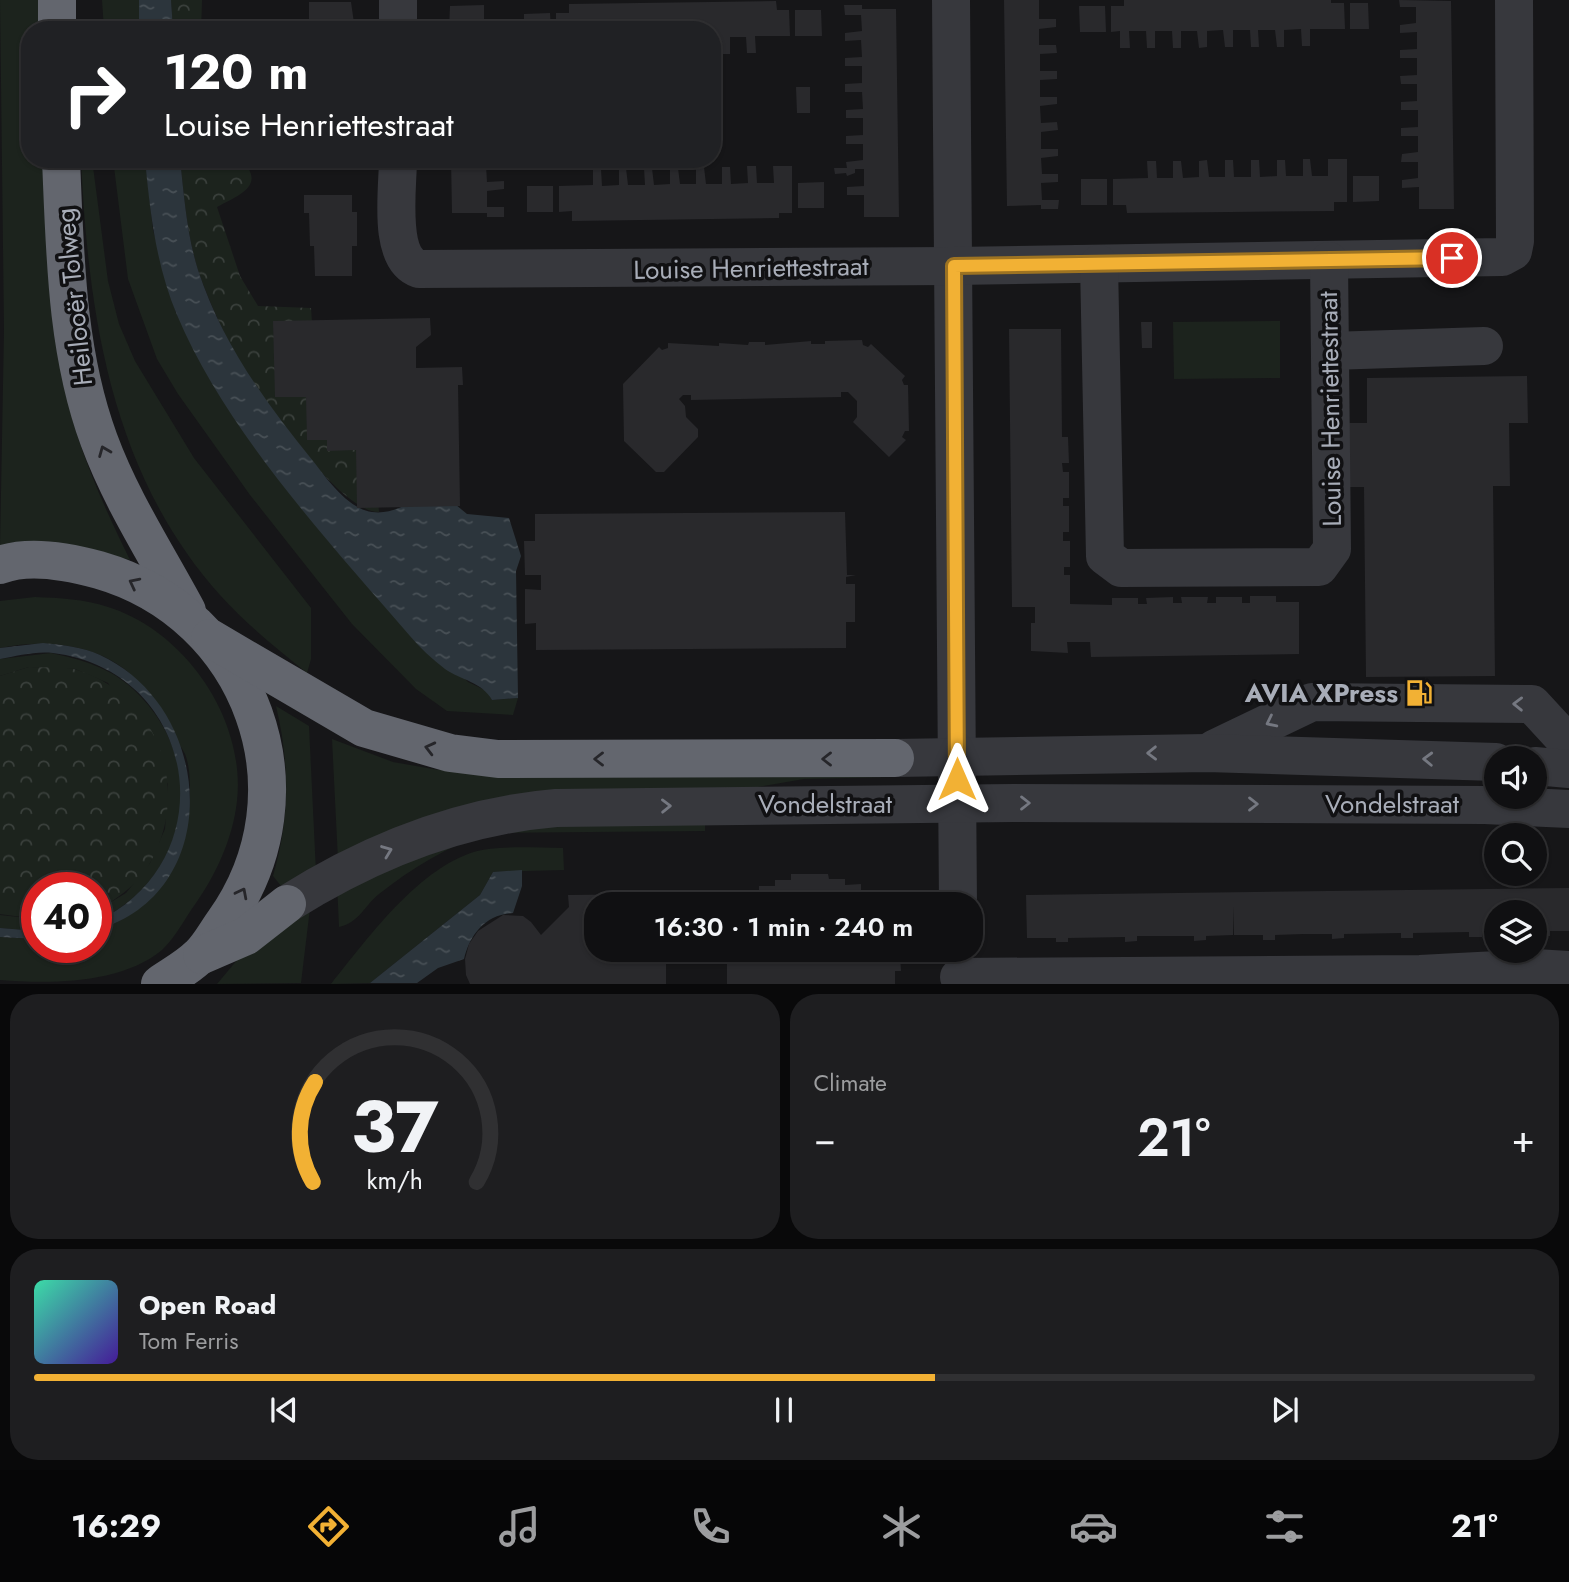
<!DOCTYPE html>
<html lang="en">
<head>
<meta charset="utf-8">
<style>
  :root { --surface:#101012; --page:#1e1e20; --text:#f1f3f6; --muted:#9c9d9f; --line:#303032; --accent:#f2b134 }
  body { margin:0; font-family:Jost,sans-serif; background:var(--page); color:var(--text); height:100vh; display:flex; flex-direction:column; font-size:26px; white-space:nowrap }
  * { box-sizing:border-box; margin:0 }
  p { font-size:23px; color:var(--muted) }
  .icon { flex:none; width:38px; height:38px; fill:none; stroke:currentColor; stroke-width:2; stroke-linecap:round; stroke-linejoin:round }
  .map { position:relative; height:984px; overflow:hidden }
  .side { display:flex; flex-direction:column; gap:10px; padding:10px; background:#09090a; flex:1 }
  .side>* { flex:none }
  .top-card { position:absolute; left:21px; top:21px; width:700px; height:147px; border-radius:28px; box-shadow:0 2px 5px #0004,0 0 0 2px var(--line); background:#202124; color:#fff; overflow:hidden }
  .fabs { position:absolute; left:1484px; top:746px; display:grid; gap:14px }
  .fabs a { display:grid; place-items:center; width:63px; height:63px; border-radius:50%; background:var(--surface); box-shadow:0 2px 5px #0004,0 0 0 2px var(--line); font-size:35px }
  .speed { position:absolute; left:21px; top:872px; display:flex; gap:14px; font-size:35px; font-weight:700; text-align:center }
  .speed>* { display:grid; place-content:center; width:91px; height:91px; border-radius:50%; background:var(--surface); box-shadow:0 2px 5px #0004,0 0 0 2px var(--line); line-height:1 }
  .speed .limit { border:10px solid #d22; background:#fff; color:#111 }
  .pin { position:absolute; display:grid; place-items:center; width:60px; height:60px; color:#fff; margin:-30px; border:4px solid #fff; border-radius:50%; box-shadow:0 2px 7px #0007 }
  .me { position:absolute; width:77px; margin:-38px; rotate:0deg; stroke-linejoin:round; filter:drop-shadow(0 0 5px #0008) }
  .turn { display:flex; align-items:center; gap:24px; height:147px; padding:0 28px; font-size:32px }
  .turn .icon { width:91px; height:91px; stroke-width:2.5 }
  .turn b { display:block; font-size:49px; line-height:60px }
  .big { font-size:52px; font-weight:600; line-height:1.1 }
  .side .card { flex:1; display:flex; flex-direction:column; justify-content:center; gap:10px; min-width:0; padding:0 24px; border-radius:28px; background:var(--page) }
  .side .dial { align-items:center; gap:0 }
  .dial svg { height:182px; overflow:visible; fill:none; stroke:var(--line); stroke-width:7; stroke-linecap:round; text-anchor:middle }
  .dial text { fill:var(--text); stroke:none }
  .song { display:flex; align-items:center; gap:21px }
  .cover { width:84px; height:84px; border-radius:10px; background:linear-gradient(135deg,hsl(160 70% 55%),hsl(260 70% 35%)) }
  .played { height:7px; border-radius:4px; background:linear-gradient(90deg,var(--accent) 60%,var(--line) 60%) }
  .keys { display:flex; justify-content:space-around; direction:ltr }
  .heat { display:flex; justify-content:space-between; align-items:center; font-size:38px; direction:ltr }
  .side .tiles { flex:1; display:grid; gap:10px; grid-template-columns:1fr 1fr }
  .card:last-child { grid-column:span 2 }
  .trip { position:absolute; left:584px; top:892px; width:399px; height:70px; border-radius:28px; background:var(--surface); box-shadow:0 2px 5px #0004,0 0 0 2px var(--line); font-weight:600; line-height:70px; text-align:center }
  .tab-bar { display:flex; height:112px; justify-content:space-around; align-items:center; background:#060607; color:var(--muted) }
  .tab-bar .icon { width:49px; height:49px }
  .tab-bar .selected { color:var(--accent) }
  .tab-bar b { font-size:32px; color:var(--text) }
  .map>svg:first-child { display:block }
  .grass { fill:#1c231d }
  .forest { fill:url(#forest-crowns) }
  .water { fill:url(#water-ripples) }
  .building { fill:#29292c }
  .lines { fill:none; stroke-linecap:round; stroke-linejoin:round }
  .minor { stroke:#37383d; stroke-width:38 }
  .highway { stroke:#63666e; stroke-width:38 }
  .oneway { stroke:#26262a }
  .oneway2 { stroke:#757881 }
  .route-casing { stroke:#9d7322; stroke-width:18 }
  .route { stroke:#f2b134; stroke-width:12 }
  .labels { text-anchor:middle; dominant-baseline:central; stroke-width:7; stroke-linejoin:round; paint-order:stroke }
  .street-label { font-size:26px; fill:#a8adb8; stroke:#111113 }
  .poi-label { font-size:26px; font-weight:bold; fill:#a8adb8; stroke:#111113; text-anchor:end }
</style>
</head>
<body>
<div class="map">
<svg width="1569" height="984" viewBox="0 0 1569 984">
  <defs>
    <pattern id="forest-crowns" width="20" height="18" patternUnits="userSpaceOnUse" patternTransform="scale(1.75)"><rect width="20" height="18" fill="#1c231d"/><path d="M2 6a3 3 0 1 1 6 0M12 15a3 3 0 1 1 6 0" fill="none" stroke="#3a403c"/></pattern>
    <pattern id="water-ripples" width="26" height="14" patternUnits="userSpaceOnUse" patternTransform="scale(1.75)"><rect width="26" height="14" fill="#2c353c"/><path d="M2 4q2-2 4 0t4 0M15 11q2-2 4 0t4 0" fill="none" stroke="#485056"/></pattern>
  </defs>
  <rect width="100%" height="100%" fill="#161618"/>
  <g class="grass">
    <path d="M0,0h40l1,30h-11v129h16c4,65 4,132 13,197 10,73 39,139 71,204l-35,-10 -95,-3 4,-217z"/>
    <polygon points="102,0 139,0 139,30 104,30"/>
    <path d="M81,159h11l16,122 11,43 16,37 59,97 117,150v51l-4,14c-30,-24 -61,-49 -87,-78 -108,-120 -132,-280 -139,-436z"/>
    <polygon points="113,159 145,159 153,230 176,313 236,420 334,548 468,682 487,691 492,700 518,698 513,715 447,711 416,689 352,624 250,495 178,394 157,359 128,279"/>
    <polygon points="1280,321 1280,378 1174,379 1173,322"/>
    <path d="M35,597c25,1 49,2 73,10 77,24 138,112 129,194 -4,36 -20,72 -41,102 -11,15 -20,34 -34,47 -41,34 -112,34 -162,30v-43l37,2v8h59v-17c60,-17 93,-75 94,-134 0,-12 0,-30 -5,-42 -7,-14 -19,-27 -27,-39 -9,-14 -19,-34 -31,-44 -35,-28 -84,-32 -127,-23v-47z"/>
    <path d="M51,653c29,6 60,15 82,36 78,72 58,188 -37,233v-11l30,-18 24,-30 15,-34 3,-45 -60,-101 -33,-14 -46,-2 -29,9v-17z"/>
    <path d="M276,706l33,20 7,146 -30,20 -13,-16c17,-58 17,-111 3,-170z"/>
    <polygon points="332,739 393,762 439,770 893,765 894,777 804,779 338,860"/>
    <path d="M705,821v10l-218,2c-39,13 -75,35 -108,61 -15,12 -19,28 -40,33l-2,-44 158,-61z"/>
    <path d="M563,848l1,22 -71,2 -13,23 -110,88 -39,1c37,-46 95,-127 157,-135 24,-3 51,-1 75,-1z"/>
    <polygon points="311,900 301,983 217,984 248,947"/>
    <polygon points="0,915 37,919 37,931 0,928"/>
  </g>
  <g class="forest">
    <polygon points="171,0 202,0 201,30 173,30"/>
    <path d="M180,159h60c28,26 -1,36 -23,48l23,69 18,30 53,2 3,46 59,99 6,59c-40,1 -125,-123 -144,-158 -14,-27 -27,-55 -37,-84 -11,-35 -14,-74 -18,-111z"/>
    <path d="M29,667c15,1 34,-1 48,3 81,25 114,119 74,191 -12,23 -33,37 -55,50v-24h-59v32l-37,-5v-238z"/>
  </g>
  <g class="water">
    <polygon points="139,0 171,0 173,30 139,30"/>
    <path d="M145,159h35c4,37 7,76 18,111 24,73 67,132 115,191 14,18 35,48 59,51 22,3 41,-11 59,-21l19,9 17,14 42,4 12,38 -5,15 2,127 -26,2c-10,-18 -31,-20 -47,-31 -13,-10 -25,-21 -35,-33 -82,-95 -184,-205 -233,-321 -21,-50 -27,-103 -32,-156z"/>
    <path d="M43,643c19,2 40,4 57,12 115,53 126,238 -4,275v-8c132,-62 102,-251 -43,-269 -18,-2 -36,3 -53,6v-11z"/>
    <path d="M522,870v16l-9,27c-27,1 -43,21 -49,46l-26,9 -21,15h-47l110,-88 13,-23z"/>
    <polygon points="0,928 37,931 37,939 0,937"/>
  </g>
  <g class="building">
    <polygon points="1004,0 1039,0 1039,19 1056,19 1056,27 1039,29 1039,45 1056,45 1057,53 1040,54 1040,71 1057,71 1057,79 1040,80 1040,97 1057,97 1057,104 1040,106 1041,123 1057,122 1058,130 1041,132 1041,149 1058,149 1058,156 1041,158 1042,174 1058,174 1058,182 1041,183 1042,200 1059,200 1058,209 1041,209 1041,205 1007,206"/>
    <polygon points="1124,0 1331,0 1331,3 1344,3 1345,29 1310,29 1310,46 1302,46 1301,29 1284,30 1284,47 1277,47 1275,30 1258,30 1259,47 1251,47 1250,30 1233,30 1233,47 1225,47 1223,30 1207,31 1207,47 1199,48 1197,31 1181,31 1181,48 1173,48 1172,31 1155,31 1155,48 1147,48 1146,31 1129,31 1130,48 1120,48 1120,31 1111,32 1111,6 1124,6"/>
    <polygon points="1399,0 1451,1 1454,209 1419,209 1419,187 1402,188 1402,180 1418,178 1418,162 1401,162 1402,154 1418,152 1418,136 1401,136 1401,128 1418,127 1418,110 1401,110 1401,102 1417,101 1417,84 1401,84 1400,76 1417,75 1417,58 1400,58 1400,50 1417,49 1417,32 1400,33 1400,25 1416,23 1416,7 1400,7"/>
    <polygon points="776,1 777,10 789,10 790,36 755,36 756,53 747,53 746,37 730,37 730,54 722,54 720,37 712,37 712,30 556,30 556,13 569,13 569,4"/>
    <polygon points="309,2 351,2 355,30 314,30 314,21 309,21"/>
    <polygon points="1350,3 1368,3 1369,29 1350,29"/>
    <polygon points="484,5 484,27 501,26 501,30 449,30 450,6"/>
    <polygon points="844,5 862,5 862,9 896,9 899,217 864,217 864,195 847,195 847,187 864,186 864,169 855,169 855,173 847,176 846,173 835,174 834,168 847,168 846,162 863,160 863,144 846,144 846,136 863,135 863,118 846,118 846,110 863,109 862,92 845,92 845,84 862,83 862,66 845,66 845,58 862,57 861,40 845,41 845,33 862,31 861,15 845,15"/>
    <polygon points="1079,6 1105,6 1106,32 1080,32"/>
    <polygon points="795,10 821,10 822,36 795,36"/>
    <polygon points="550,13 551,30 524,30 524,14"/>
    <polygon points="796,87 810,87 810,113 797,113"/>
    <polygon points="451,159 503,159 503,164 486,165 487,182 504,181 504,189 487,191 487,207 504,207 504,217 487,217 487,213 452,213"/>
    <polygon points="1303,159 1310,159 1312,176 1328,176 1328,159 1347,159 1347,202 1334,202 1334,211 1230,212 1127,213 1126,205 1113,205 1113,179 1148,178 1147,161 1156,161 1157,178 1173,178 1173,161 1181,161 1183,178 1199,177 1199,161 1207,160 1209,177 1225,177 1225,160 1233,160 1234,177 1251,177 1251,160 1259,160 1260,177 1277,176 1277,160 1285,160 1286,176 1303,176"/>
    <polygon points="747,166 756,166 757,183 774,183 773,166 792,166 792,213 779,213 779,218 572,221 572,211 559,212 559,186 593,185 593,169 601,169 602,186 619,185 619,168 626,168 628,185 645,185 644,168 652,168 654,185 670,184 670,168 678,168 680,184 696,184 696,167 704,167 706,184 722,184 722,167 730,167 731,184 748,183"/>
    <polygon points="1353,176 1379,176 1379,201 1353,202"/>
    <rect x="1081" y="179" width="26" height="26"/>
    <polygon points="824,182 824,208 798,208 798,183"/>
    <rect x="527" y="186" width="26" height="26"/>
    <polygon points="304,195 352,195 352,212 357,212 357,246 352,246 352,276 315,276 314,246 310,246 309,213 304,213"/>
    <polygon points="430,318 431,335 416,347 416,368 462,367 463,385 458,385 460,506 357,508 356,450 327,451 327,440 307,440 306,397 275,397 273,321"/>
    <polygon points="1141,322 1152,322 1152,348 1142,348"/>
    <polygon points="1009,329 1061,329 1062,437 1068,437 1069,463 1062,463 1063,472 1069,472 1069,498 1063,498 1063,506 1069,506 1069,532 1063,532 1063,541 1070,541 1070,567 1064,567 1064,575 1070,575 1070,604 1112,605 1112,598 1138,598 1138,604 1147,604 1146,598 1173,597 1173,603 1182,603 1181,597 1208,597 1207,603 1216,603 1216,597 1242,597 1242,603 1250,603 1250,596 1276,596 1276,602 1299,602 1299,654 1091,657 1090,642 1067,642 1068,653 1031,651 1031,623 1035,623 1035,607 1012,607"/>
    <polygon points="862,340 863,345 868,347 871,344 905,376 902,380 904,385 908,385 909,431 905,431 902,437 906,440 889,457 853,422 857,417 857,401 848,392 841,392 841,397 691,400 691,395 683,395 679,399 685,406 686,417 698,429 698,437 664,472 656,472 624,441 623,384 659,347 662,350 668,348 668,343 719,346 719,343 748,345 749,342 765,342 765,345 811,341 811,344 825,344 825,341"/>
    <polygon points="1527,376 1528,423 1509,423 1510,486 1493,486 1495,676 1366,677 1364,487 1346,487 1345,423 1367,423 1367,378"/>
    <polygon points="845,512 847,575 856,575 846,577 846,584 855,584 855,622 846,622 846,648 536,650 536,623 525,624 525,589 541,590 541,575 525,575 524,541 535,541 535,514"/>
    <polygon points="791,874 828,874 829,879 845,879 845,885 861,884 861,890 894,890 894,905 726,905 726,892 759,892 759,886 775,886 775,880 791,880"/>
    <polygon points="1569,888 1569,931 1550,931 1550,936 1538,936 1538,931 1535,931 1535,912 1496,912 1496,932 1482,932 1482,937 1469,937 1469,932 1413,933 1413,938 1401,938 1401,933 1344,934 1344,938 1332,939 1332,934 1303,934 1275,935 1275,940 1263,940 1263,935 1234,935 1233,906 1233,935 1206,936 1206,940 1194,941 1194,936 1137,936 1137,941 1125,942 1125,937 1068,938 1068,942 1056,942 1056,938 1027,938 1026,895"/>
    <polygon points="665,894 679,895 679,905 597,905 597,950 666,950 666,984 470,984 466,975 465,959 469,944 478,931 503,915 523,916 531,922 541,935 569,907 568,895"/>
    <polygon points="700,950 906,950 906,955 900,955 901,971 895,971 895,984 727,984 727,957 700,958"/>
  </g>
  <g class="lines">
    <g class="minor">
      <polyline points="951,0 958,905"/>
      <polyline points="398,30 398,0"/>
      <path d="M398,159c0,29 -11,99 21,110l535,-3 548,-9 11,-6 2,-10 -1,-241"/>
      <polyline points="1099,264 1105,556 1121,568 1319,567 1332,549 1329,261"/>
      <polyline points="1330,351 1484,346"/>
      <polyline points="1214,749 1312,702 1532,704 1569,744"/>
      <polyline points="895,758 1207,753 1496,762"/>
      <polyline points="1535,766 1569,769"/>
      <path d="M287,904c81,-51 173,-88 269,-96l457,-5 472,2 84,4"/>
      <polyline points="959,977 1420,974 1535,968 1569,970"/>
    </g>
    <g class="highway">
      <polyline points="57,0 57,30"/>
      <path d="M61,159c4,94 5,192 38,281 22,60 58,115 88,171"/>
      <path d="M0,565c29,-11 70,-3 99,5 153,44 218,222 125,352 -8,11 -15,25 -25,34 -11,11 -26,19 -39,28"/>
      <polyline points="210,638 364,728 450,753 498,759 895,758"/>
      <polyline points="202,955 246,936 287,904"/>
    </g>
  </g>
  <defs><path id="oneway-chevron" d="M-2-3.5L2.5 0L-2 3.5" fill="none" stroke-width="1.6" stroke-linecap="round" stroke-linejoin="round" transform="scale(1.75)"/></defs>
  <g class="oneway">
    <use href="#oneway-chevron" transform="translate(104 451) rotate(-112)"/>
    <use href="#oneway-chevron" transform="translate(134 583) rotate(-153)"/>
    <use href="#oneway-chevron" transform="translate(430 748) rotate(-166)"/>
    <use href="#oneway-chevron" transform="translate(599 759) rotate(-180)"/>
    <use href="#oneway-chevron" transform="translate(827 759) rotate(180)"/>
    <use href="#oneway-chevron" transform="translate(242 893) rotate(-63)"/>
  </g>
  <g class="oneway2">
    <use href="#oneway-chevron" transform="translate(1518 704) rotate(-179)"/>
    <use href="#oneway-chevron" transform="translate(1271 722) rotate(154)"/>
    <use href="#oneway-chevron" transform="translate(1152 753) rotate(179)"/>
    <use href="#oneway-chevron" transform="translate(1428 759) rotate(-178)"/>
    <use href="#oneway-chevron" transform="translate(1025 803)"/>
    <use href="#oneway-chevron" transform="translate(1253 804)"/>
    <use href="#oneway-chevron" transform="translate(666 806) rotate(-1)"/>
    <use href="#oneway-chevron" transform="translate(387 851) rotate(-21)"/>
  </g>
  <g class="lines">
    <defs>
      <polyline id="route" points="957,779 954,266 1452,258"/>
    </defs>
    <use href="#route" class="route-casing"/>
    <use href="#route" class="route"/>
  </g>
  <defs>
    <symbol id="fuel-bare" viewBox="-9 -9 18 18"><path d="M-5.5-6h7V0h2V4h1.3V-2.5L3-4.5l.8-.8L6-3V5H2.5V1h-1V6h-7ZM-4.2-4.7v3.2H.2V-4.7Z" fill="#f2b134" stroke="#111113" stroke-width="2.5" paint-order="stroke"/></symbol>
  </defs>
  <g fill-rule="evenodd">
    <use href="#fuel-bare" x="1400" y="674" width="38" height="38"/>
  </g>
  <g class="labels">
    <g class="street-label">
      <text transform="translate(751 268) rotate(-1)">Louise Henriettestraat</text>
      <text transform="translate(74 297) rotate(-96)">Heilooër Tolweg</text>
      <text transform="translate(1330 409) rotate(-91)">Louise Henriettestraat</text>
      <text x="825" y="804">Vondelstraat</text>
      <text x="1392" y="804">Vondelstraat</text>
    </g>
    <g class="poi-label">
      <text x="1398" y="693">AVIA XPress</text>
    </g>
  </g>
</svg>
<div class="fabs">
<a><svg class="icon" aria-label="sound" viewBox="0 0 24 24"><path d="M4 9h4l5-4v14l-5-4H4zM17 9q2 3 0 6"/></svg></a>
<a><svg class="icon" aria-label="search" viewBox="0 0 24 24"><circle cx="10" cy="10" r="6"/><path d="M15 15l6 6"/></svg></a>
<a><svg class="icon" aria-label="layers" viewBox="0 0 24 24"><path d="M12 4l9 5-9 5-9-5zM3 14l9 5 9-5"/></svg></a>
</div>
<div class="speed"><div class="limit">40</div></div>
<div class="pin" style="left:1452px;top:258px;background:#d93025"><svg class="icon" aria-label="arrive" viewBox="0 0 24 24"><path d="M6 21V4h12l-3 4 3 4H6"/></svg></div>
<svg class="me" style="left:957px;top:779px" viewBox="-20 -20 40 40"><path d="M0-17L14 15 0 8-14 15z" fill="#f2b134" stroke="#fff" stroke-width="4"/></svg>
<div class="trip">16:30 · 1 min · 240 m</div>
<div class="top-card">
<div class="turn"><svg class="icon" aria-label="right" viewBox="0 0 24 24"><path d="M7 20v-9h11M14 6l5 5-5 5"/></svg><div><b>120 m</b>Louise Henriettestraat</div></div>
</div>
</div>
<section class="side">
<div class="tiles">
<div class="card dial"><svg viewBox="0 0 100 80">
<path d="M14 69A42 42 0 1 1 86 69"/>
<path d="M14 69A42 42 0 0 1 15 25" stroke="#f2b134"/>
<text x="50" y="56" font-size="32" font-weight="700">37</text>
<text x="50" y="72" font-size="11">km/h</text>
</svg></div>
<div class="card"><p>Climate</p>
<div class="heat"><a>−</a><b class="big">21°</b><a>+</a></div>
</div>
<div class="card">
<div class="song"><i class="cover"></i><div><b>Open Road</b><p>Tom Ferris</p></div></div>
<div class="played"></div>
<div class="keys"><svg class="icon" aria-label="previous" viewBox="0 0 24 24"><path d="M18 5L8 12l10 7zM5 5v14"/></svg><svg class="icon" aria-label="pause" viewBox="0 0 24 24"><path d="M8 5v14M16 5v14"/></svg><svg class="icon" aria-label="next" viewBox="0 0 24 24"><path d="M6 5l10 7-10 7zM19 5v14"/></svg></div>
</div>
</div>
</section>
<nav class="tab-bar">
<b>16:29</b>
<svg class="icon selected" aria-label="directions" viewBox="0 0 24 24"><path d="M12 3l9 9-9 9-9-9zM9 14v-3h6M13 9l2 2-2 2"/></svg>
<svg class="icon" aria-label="music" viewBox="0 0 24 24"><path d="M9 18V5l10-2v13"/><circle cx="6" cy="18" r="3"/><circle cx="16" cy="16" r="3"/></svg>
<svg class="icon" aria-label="phone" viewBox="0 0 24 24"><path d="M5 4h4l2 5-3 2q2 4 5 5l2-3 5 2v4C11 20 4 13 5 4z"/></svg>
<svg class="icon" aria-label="climate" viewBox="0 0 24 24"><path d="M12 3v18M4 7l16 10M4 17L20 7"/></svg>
<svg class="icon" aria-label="car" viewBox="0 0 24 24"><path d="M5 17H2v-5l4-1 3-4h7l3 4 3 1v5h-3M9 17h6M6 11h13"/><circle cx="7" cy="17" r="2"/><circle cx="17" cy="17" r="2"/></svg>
<svg class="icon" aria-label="filters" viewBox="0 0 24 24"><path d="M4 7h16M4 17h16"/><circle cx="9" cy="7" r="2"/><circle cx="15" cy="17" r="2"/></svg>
<b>21°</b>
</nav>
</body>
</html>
